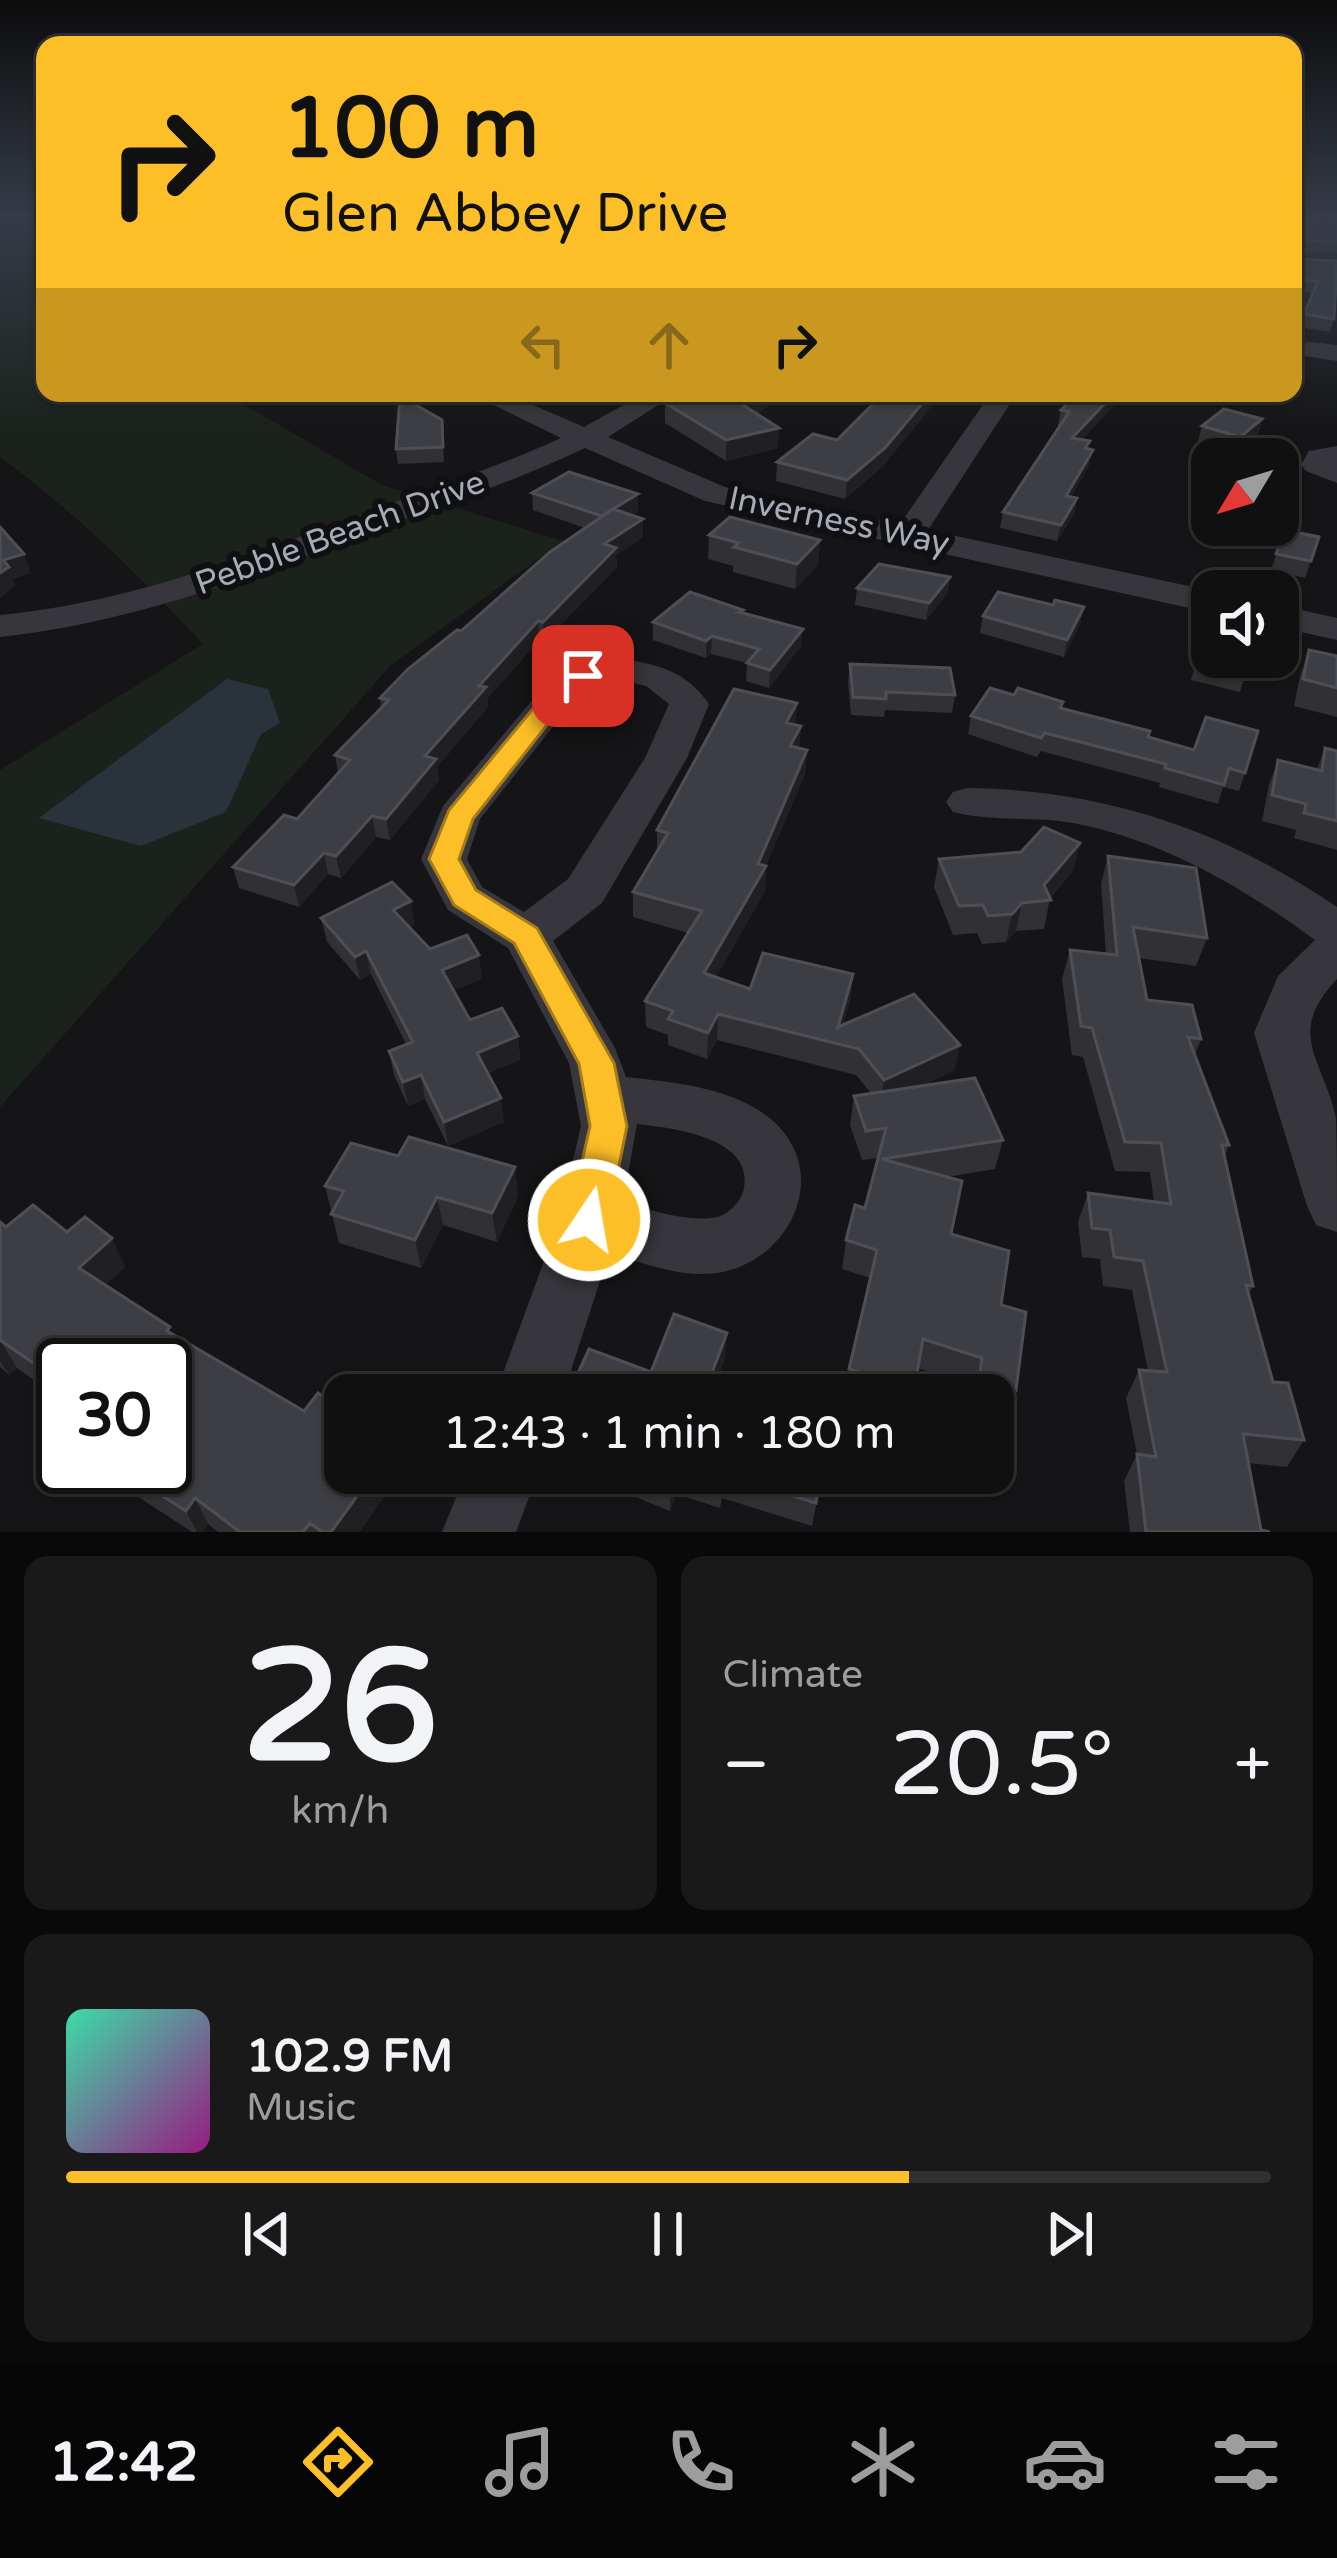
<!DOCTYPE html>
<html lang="en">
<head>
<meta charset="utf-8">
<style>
  :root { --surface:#101011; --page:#19191a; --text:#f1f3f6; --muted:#9c9d9f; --line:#303031; --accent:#fdbf27 }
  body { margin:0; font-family:"Varela Round",sans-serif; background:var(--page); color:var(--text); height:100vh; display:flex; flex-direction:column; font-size:45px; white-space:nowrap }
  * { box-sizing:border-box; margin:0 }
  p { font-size:39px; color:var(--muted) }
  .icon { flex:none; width:66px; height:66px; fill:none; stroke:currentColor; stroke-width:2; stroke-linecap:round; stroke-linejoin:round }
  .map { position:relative; height:1532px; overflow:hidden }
  .drawer { display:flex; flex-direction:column; gap:24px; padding:24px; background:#090909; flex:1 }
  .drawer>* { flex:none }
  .guide { position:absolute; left:36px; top:36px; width:1266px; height:366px; border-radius:24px; box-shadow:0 3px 9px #0004,0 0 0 3px var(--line); background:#fdbf27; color:#111; overflow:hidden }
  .needle { width:78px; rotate:232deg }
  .tools { position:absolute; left:1191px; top:438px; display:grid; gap:24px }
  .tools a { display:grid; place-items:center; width:108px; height:108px; border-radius:24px; background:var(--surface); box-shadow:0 3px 9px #0004,0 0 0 3px var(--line); font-size:60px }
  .speed { position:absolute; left:36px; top:1338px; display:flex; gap:24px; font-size:60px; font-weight:700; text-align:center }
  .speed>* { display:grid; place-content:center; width:156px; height:156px; border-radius:50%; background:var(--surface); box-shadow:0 3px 9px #0004,0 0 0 3px var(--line); line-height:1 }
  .speed .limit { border:6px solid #111; border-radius:18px; background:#fff; color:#111 }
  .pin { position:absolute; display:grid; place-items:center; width:102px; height:102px; color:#fff; margin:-51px; border-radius:24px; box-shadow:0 6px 18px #0006 }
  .me { position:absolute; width:132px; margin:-66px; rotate:12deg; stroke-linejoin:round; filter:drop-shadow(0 0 9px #0008) }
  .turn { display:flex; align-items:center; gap:42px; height:252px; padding:0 48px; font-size:54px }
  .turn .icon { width:156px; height:156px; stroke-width:2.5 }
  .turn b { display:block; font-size:84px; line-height:102px }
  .lanes { display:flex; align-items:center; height:114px; padding:0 48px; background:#0003; justify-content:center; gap:60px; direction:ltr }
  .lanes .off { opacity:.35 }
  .big { font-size:90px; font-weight:600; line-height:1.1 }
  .drawer .widget { flex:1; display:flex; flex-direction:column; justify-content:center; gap:18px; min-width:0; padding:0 42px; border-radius:24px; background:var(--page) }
  .drawer .dial { align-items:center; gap:0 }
  .dial b { font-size:156px; line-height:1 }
  .song { display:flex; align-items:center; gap:36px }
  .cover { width:144px; height:144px; border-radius:18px; background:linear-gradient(135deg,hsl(160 70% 55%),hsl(310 70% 35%)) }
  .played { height:12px; border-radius:6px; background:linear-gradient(90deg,var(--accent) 70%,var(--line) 70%) }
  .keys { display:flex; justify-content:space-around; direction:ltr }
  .heat { display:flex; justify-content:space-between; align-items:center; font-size:66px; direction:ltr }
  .drawer .tiles { flex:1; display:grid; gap:24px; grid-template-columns:1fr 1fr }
  .widget:last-child { grid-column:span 2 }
  .trip { position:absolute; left:324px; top:1374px; width:690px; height:120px; border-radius:24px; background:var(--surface); box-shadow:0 3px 9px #0004,0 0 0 3px var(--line); font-weight:600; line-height:120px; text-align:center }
  .menu { display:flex; height:192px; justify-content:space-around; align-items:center; background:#060607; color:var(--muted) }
  .menu .icon { width:84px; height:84px }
  .menu .active { color:var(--accent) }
  .menu b { font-size:54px; color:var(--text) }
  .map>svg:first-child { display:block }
  .green { fill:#1b221c }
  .water { fill:#2a333c }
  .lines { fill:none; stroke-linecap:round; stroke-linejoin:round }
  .minor { fill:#36363c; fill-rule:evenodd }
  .wall { fill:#313135 }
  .shaded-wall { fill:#202023 }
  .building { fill:#3d3e43; stroke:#4e4f55; stroke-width:3 }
  .route { fill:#fdbf27; stroke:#a47c19; stroke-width:3 }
  .labels { text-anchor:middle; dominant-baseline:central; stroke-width:12; stroke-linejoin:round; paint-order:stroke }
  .far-street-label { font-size:33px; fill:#a6abb8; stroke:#101012 }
</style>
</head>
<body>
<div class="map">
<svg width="1337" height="1532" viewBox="0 0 1337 1532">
  <rect width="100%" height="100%" fill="#151517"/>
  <path class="green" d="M0,218h45v175h179l158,92 181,56 -172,124 -391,442v-337l203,-126c-63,-68 -128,-132 -203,-187z"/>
  <polygon class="water" points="227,679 268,689 280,723 261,734 226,812 141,846 39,818"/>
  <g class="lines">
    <g class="minor">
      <polygon points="1293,340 1337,345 1337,361 1293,354"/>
      <path d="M469,393h36l79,34 61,-34h32l-69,44 117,50 175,37 91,-131h26l-89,137 284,61v22l-507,-112 -120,-53c-69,33 -142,57 -214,84 -122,46 -240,91 -371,105v-22c122,-12 232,-53 346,-95 72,-27 145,-50 215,-82z"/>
      <polygon points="1337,446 1337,483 1306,471 1301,465 1309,451"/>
      <polygon points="1278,605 1337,618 1337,640 1278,627"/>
      <path d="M621,658c39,8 64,12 88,46l-22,54 -85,145 -49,38 62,107 11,29c46,5 103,10 141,39 68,52 25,146 -50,157 -36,5 -74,-10 -108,-20l-46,142h-68l64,-175 22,-94 -12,-63 -61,-115 -60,-38 -27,-51 22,-53 103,-122 23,-16zM621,680l25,6 23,18 -24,54 -77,121 -44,33 -42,-25 -15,-28 13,-40 94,-119 21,-15zM637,1124c34,4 121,13 106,68 -3,11 -16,23 -26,25 -30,6 -66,-7 -94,-15z"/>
      <path d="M968,788c136,2 256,42 369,119v72c-52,55 -14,79 -1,139 1,35 1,79 1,114l-21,-7 -9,-19 -53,-173 24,-57 37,-36c-73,-53 -152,-100 -242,-117 -39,-7 -82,-1 -120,-11l-7,-10 7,-10z"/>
      <polygon points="466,1473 538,1473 516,1532 442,1532"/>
    </g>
  </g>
  <g class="wall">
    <polygon points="1294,218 1337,218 1337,253 1293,252 1293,225 1301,226"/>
    <polygon points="1293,256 1293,259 1337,261 1337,293 1334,319 1330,332 1300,327 1312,293 1293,292"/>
    <polygon points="884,393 942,393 883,466 845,499 776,481 777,462 837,440"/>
    <polygon points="1078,393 1126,393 1082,439 1088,449 1089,465 1071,497 1077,498 1074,514 1057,541 1000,528 1003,512 1060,425 1058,425 1061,410"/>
    <polygon points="779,397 757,414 778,448 726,461 665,423 665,403"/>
    <polygon points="1262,419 1258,434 1236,452 1198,441 1202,426"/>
    <polygon points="442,420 444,462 398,464 396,449"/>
    <polygon points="532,493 638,494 638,512 632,516 643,519 643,537 616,555 617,567 545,641 539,640 487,699 488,707 437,767 439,780 390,840 376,837 341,878 328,874 299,907 239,888 233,867 297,819 338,773 335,755 381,707 380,698 585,528 533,510"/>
    <polygon points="1285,530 1319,537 1305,578 1271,570"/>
    <polygon points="709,535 820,540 818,565 795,589 733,572 733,566 708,559"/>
    <polygon points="950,577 947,594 926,620 855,605 857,588"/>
    <polygon points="1053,605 1084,607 1080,624 1064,657 980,633 983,616"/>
    <polygon points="742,613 801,646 769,688 746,681 747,663 711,654 706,658 653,640 653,622"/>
    <polygon points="1309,650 1337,656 1337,717 1294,706 1300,676"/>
    <polygon points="1251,657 1240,692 1191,680 1196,662"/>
    <polygon points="850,664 955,695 952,713 885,710 884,717 851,715 848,682"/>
    <polygon points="1014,695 1063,702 1062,708 1194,750 1258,731 1239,791 1223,787 1218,804 1159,787 1160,783 1041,751 1037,757 968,734 971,716"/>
    <polygon points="797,703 795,725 801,726 799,748 807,750 805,774 766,866 765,891 716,977 750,989 853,974 850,1000 843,1025 955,1070 922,1086 1003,1140 995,1169 947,1177 951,1234 1001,1305 1016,1390 1007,1418 993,1413 993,1395 972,1395 974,1386 918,1368 913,1395 845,1395 870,1278 842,1269 846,1240 865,1208 878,1158 862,1160 850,1125 854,1096 871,1093 856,1075 717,1040 707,1059 668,1045 668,1035 646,1027 645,1001 688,933 633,917 633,892 657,851 657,830"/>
    <polygon points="1325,748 1337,751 1337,850 1294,838 1296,830 1262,821 1269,785 1278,760 1317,769"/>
    <polygon points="1080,843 1073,871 1050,898 1044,929 1016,931 1006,942 982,944 977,933 953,935 934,887 939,859 1021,852"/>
    <polygon points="1108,856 1207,938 1196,966 1139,958 1147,1000 1201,1039 1195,1055 1229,1145 1225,1155 1253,1286 1249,1294 1273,1382 1304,1440 1287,1467 1249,1463 1261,1530 1270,1532 1130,1532 1124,1481 1137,1454 1126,1398 1139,1370 1148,1371 1132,1290 1103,1286 1100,1259 1082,1257 1078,1222 1088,1193 1154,1202 1150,1172 1115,1171 1083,1057 1072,1055 1062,979 1070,950 1106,954 1101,884"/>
    <polygon points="411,901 414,925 409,927 430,949 482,979 454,990 470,1020 518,1036 520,1060 488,1073 504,1122 448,1146 425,1099 408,1106 394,1075 389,1051 406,1044 371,974 360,980 327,942 321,918"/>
    <polygon points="398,1156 515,1167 518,1196 497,1242 443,1225 421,1268 339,1243 325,1186"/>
    <polygon points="0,1222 6,1227 67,1232 125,1267 105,1285 174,1335 401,1473 359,1532 218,1532 208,1524 203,1532 192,1532 140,1498 125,1472 165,1467 165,1365 63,1365 63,1447 52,1439 35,1412 52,1393 17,1368 9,1375 0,1367"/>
    <polygon points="591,1473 822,1473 812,1526 722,1498 720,1508 676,1494 670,1511 591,1479"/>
  </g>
  <g class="shaded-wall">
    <polygon points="759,393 779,393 779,397 742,424 743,405"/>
    <polygon points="931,393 942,393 883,466 845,499 847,480"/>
    <polygon points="1115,393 1126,393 1069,453 1072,438"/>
    <polygon points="1262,419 1258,434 1236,452 1240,437"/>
    <polygon points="779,428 778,448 726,461 726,440"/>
    <polygon points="1093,450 1089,465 1063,512 1066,496"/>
    <polygon points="638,494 638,512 614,527 613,509"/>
    <polygon points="1077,498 1074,514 1057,541 1061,525"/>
    <polygon points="643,519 643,537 616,555 617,567 545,641 543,622 604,544"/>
    <polygon points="820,540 818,565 795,589 797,564"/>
    <polygon points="24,554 31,573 13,579 15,586 0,598 0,573 3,560"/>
    <polygon points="950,577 947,594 926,620 929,603"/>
    <polygon points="1084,607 1080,624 1064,657 1067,640"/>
    <polygon points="538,621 539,640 487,699 488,707 437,767 439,780 390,840 386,819 425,756 479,686"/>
    <polygon points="803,629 801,646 769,688 770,670"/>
    <polygon points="712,636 711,654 706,658 706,641"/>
    <polygon points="797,703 795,727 786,723"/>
    <polygon points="801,726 799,750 790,746"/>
    <polygon points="807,750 805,774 766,866 765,891 704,998 704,973 758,864"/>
    <polygon points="372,816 376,837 341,878 336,856"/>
    <polygon points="1080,843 1073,871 1048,900 1044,885"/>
    <polygon points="324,853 328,874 299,907 294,885"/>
    <polygon points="411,901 414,925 397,933 393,910"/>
    <polygon points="1022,903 1016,931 1006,942 1012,914"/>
    <polygon points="366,951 371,974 360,980 355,957"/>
    <polygon points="479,955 482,979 446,993 442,970"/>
    <polygon points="853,974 850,1000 837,1044 838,1027"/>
    <polygon points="718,1014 717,1040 707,1059 708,1033"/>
    <polygon points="518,1036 520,1060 480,1076 477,1053"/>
    <polygon points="960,1045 955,1070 880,1106 884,1080"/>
    <polygon points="421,1075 425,1099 408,1106 403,1082"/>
    <polygon points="501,1098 504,1122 448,1146 444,1122"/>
    <polygon points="515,1167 518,1196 497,1242 492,1213"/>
    <polygon points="437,1197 443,1225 421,1268 415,1240"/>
    <polygon points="112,1238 125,1267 93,1297 79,1268"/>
    <polygon points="727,1333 725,1358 712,1395 710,1378"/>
    <polygon points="0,1340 17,1368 9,1375 0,1361"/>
    <polygon points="374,1473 401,1473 359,1532 331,1532"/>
    <polygon points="677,1473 676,1494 670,1511 670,1488"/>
    <polygon points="195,1498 208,1524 203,1532 197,1532 186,1511"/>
  </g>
  <g class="building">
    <polygon points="1307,218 1337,218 1337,241 1296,240 1293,243 1293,225 1315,226"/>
    <polygon points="1293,256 1293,259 1337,261 1334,319 1304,314 1318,281 1293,280"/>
    <polygon points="710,393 759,393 743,405 779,428 726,440 665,403"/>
    <polygon points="884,393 931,393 885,448 847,480 777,462 813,434 837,440"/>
    <polygon points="1078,393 1115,393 1072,438 1090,441 1085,448 1093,450 1066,496 1077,498 1061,525 1003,512 1069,412 1061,410"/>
    <polygon points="400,396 442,420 443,447 396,449"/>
    <polygon points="1224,409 1262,419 1240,437 1202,426"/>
    <polygon points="569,472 638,494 613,509 643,519 604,544 616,548 543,622 538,621 479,686 486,687 425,756 436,759 386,819 372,816 336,856 324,853 294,885 233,867 284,815 297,819 350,760 335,755 389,700 380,698 408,669 457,630 461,631 550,552 613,509 602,516 532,493"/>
    <polygon points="730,517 820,540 797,564 734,547 739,543 709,535"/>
    <polygon points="0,527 24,554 3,560 9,567 0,573"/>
    <polygon points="1285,530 1319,537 1311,561 1276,554"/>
    <polygon points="879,564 950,577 929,603 857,588"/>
    <polygon points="690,592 743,610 739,612 803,629 770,670 747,663 759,649 712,636 706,641 653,622"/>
    <polygon points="998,592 1053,605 1055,600 1084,607 1067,640 983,616"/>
    <polygon points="1206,636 1212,637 1212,657 1251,657 1245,674 1196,662"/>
    <polygon points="1309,650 1337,656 1337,688 1303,679"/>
    <polygon points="850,664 950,668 955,695 886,692 886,699 853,697"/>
    <polygon points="990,688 1014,695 1018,688 1063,702 1060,708 1150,731 1148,737 1194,750 1206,717 1258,731 1245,773 1229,768 1224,785 1165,768 1166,764 1045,733 1041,738 971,716"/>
    <polygon points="734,689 797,703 786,723 801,726 790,746 807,750 758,864 766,866 704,973 750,989 763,953 853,974 838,1027 914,994 960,1045 884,1080 859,1049 718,1014 708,1033 668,1019 673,1011 645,1001 702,911 633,892 668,833 657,830"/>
    <polygon points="1325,748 1337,751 1337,821 1304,813 1306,804 1272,795 1278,760 1322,771"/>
    <polygon points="1044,827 1080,843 1044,885 1051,900 1022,903 1012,914 988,916 983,905 959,906 939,859 1021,852"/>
    <polygon points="1108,856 1196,868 1207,938 1133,927 1147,1000 1192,1005 1201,1039 1188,1037 1229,1145 1222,1145 1253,1286 1246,1285 1273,1382 1288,1383 1304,1440 1243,1434 1261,1530 1270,1532 1146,1532 1137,1454 1156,1457 1139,1370 1167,1372 1143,1261 1114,1257 1110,1230 1092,1228 1088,1193 1171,1204 1161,1143 1125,1142 1092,1028 1081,1026 1070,950 1117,955"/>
    <polygon points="392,882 411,901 393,910 430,949 467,935 479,955 442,970 470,1020 502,1008 518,1036 477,1053 501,1098 444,1122 421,1075 403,1082 389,1051 413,1042 366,951 355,957 321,918"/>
    <polygon points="975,1078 1003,1140 882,1159 962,1181 951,1234 1009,1251 1001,1305 1026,1312 1016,1390 979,1379 982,1358 923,1339 914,1390 849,1369 877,1250 846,1240 855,1205 865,1208 886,1128 866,1131 854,1096"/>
    <polygon points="409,1137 515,1167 492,1213 437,1197 415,1240 331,1214 344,1191 325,1186 351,1143 398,1156"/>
    <polygon points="33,1205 67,1232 85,1217 112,1238 79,1268 170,1327 167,1331 304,1411 318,1393 345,1411 345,1473 374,1473 331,1532 322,1532 310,1523 303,1532 240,1532 195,1498 186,1511 125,1472 129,1467 165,1467 165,1365 63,1365 63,1432 35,1412 62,1383 0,1340 0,1222 6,1227"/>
    <polygon points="674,1314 727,1333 710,1378 772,1395 568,1395 589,1349 651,1372"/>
    <polygon points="633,1473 676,1473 670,1488"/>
    <polygon points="682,1473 821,1473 816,1503 724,1475 721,1485"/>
  </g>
  <linearGradient id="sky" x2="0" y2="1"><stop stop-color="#0c0c0d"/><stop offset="0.5" stop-color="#353b47"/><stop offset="1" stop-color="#353b47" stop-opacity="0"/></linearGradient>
  <rect width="1337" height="432" fill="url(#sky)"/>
  <polygon class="route" points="583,668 596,676 569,697 473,819 459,859 476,890 537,928 614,1063 627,1126 608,1220 603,1233 589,1238 575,1233 569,1220 590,1126 579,1064 514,943 454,905 429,859 449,810 551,687"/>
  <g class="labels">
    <g class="far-street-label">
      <text transform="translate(839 521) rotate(12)">Inverness Way</text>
      <text transform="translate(340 533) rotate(-20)">Pebble Beach Drive</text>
    </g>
  </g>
</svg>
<div class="tools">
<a><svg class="needle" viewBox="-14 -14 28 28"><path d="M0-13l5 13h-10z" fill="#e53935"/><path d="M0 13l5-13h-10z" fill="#9c9d9f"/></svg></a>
<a><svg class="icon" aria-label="sound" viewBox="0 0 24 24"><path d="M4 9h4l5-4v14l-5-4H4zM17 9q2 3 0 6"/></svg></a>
</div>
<div class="speed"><div class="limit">30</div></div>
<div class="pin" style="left:583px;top:676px;background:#d93025"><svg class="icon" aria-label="arrive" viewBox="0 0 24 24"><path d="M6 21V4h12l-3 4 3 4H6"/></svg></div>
<svg class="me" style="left:589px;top:1220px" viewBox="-20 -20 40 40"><circle r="17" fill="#fdbf27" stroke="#fff" stroke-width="3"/><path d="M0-11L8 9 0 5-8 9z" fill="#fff"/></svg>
<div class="trip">12:43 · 1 min · 180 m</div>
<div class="guide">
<div class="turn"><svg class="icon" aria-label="right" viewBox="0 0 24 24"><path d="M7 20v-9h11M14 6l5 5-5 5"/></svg><div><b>100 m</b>Glen Abbey Drive</div></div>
<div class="lanes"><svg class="icon off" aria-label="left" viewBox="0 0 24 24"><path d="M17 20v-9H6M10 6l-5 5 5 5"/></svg><svg class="icon off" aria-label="ahead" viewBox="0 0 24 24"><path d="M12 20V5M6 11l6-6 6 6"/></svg><svg class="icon" aria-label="right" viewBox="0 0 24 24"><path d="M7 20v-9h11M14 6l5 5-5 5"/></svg></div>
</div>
</div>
<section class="drawer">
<div class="tiles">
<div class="widget dial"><b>26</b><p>km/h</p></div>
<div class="widget"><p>Climate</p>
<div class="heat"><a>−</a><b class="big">20.5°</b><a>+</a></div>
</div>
<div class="widget">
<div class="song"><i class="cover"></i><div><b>102.9 FM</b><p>Music</p></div></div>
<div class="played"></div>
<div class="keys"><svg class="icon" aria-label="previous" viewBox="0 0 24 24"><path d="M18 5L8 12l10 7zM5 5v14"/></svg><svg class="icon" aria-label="pause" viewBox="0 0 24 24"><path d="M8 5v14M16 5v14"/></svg><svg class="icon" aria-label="next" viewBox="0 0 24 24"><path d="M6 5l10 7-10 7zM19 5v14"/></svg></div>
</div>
</div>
</section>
<nav class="menu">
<b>12:42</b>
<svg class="icon active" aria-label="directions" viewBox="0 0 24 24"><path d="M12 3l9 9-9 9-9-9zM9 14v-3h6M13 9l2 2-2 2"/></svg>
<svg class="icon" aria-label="music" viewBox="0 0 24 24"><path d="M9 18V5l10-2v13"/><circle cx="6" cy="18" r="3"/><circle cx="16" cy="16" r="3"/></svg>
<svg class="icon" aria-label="phone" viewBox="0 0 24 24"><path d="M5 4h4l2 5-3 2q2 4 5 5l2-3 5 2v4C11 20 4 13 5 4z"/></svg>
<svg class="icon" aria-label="climate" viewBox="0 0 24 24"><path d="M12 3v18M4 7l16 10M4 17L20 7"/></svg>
<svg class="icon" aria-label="car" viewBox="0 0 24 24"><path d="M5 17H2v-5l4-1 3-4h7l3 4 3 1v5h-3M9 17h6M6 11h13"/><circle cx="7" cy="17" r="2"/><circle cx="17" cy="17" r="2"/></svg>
<svg class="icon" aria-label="filters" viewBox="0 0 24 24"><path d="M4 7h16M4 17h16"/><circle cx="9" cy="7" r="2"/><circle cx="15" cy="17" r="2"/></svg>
</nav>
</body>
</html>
